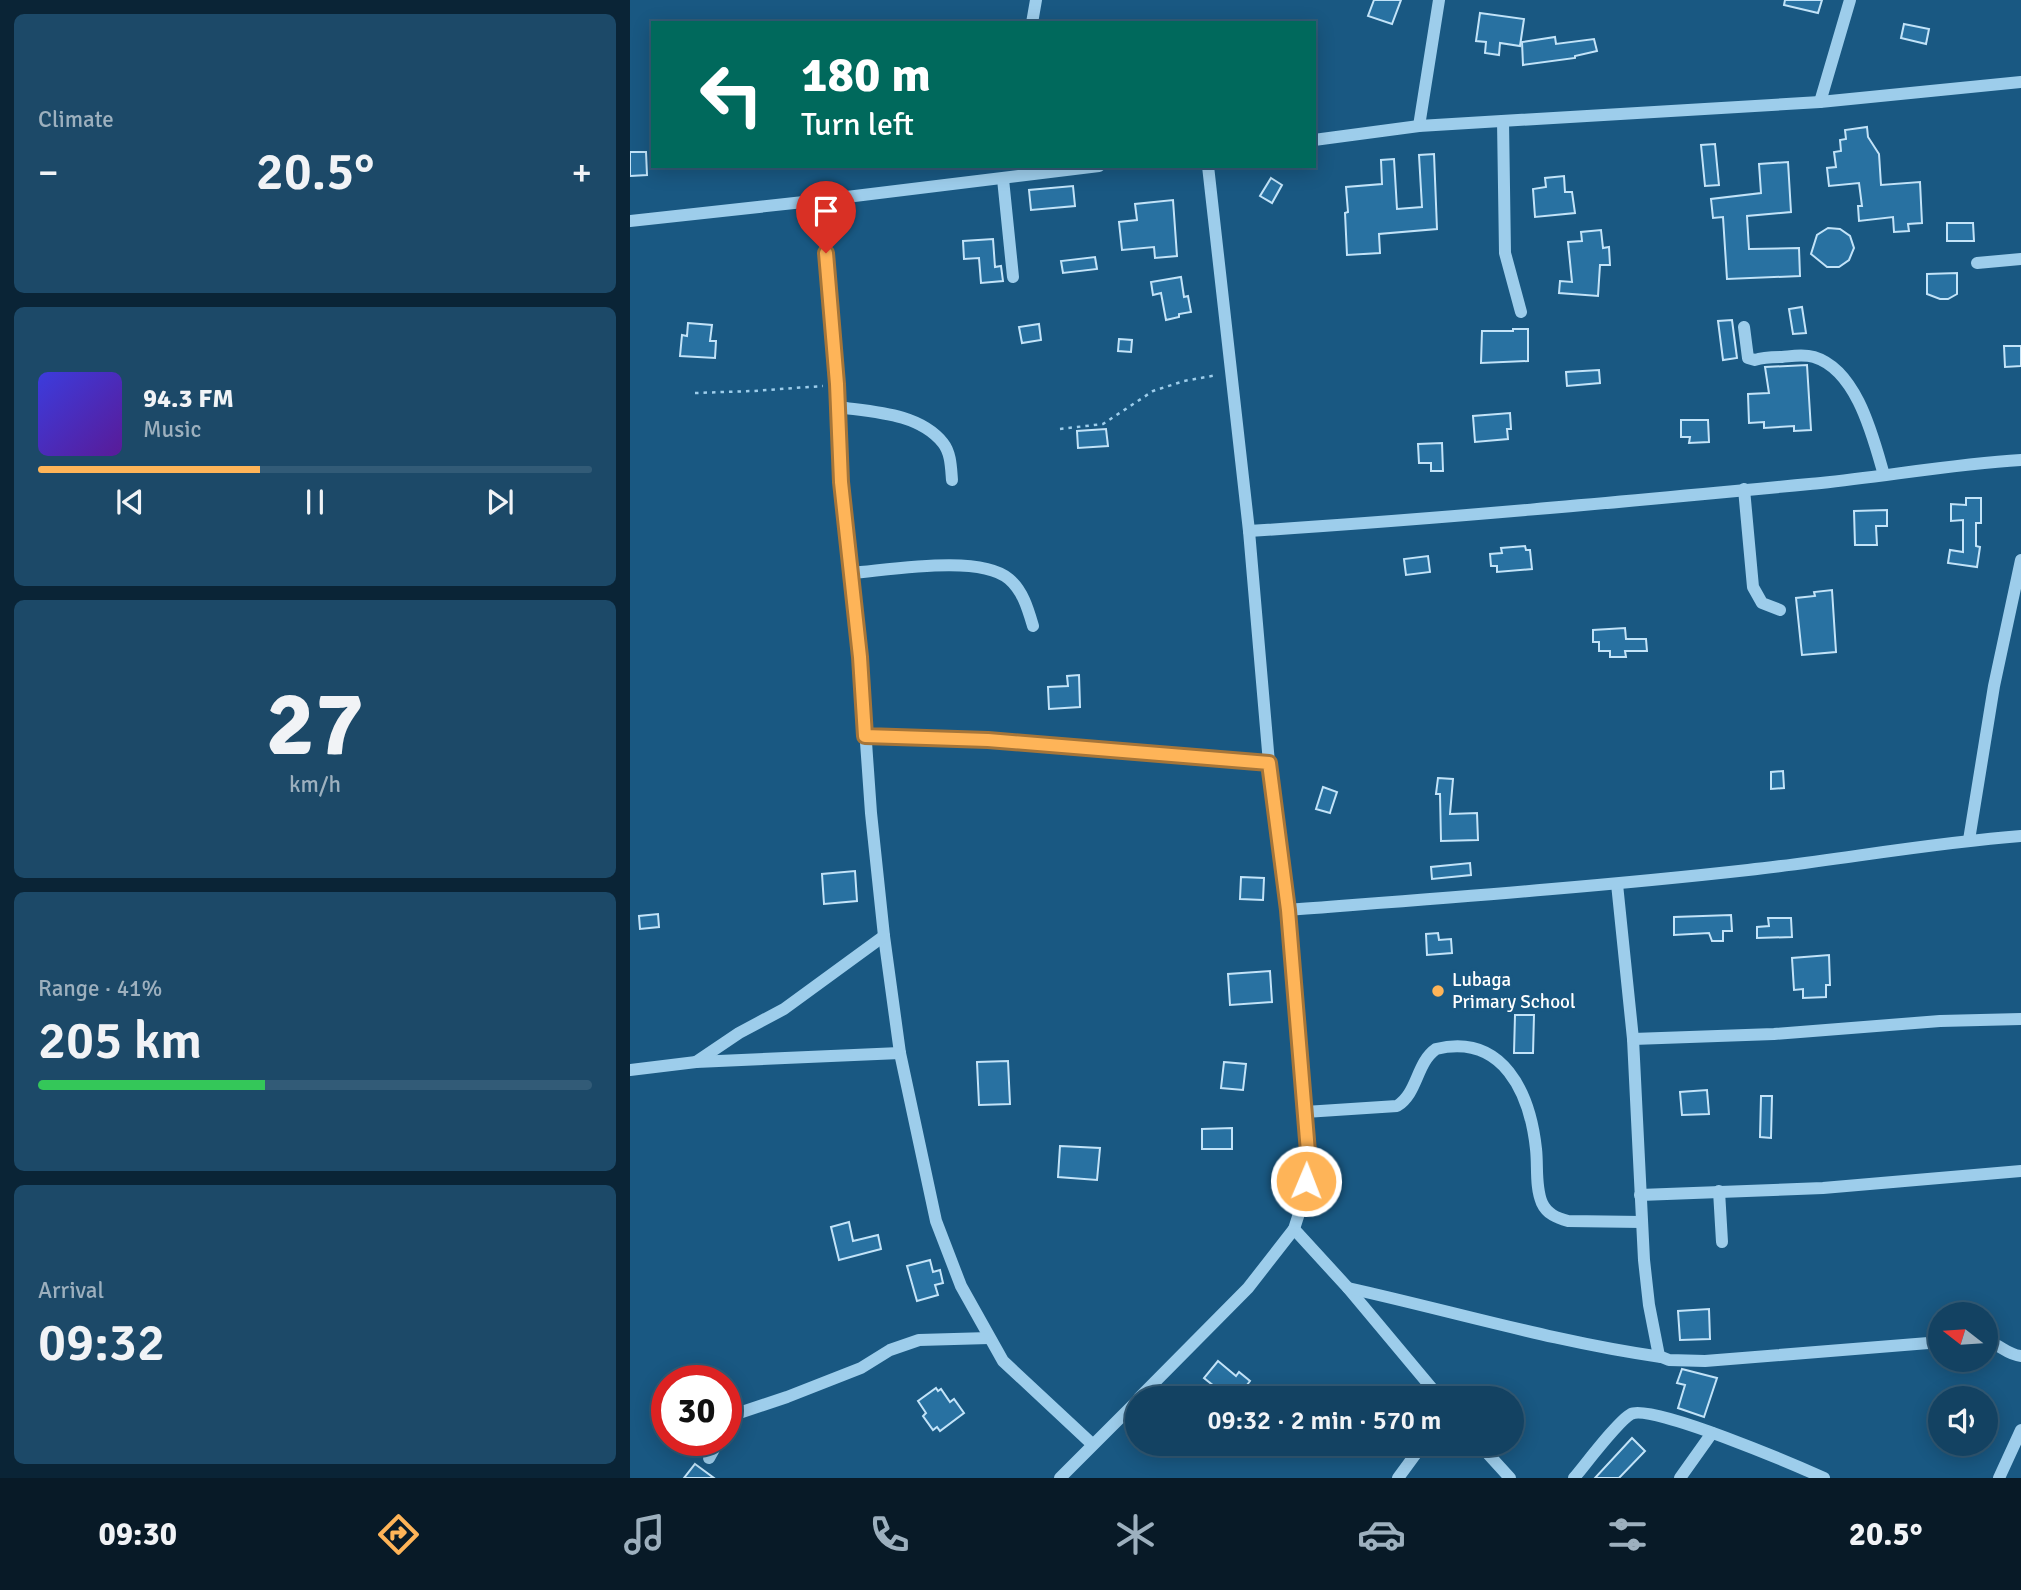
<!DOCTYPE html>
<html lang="en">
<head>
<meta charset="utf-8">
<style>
  :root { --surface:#134262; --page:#1c4968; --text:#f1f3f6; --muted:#9db0be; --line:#325b77; --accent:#feb458 }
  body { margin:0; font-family:Signika,sans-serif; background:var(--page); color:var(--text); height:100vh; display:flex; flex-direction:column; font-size:26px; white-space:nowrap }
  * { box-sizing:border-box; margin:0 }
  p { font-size:23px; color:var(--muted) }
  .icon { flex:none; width:38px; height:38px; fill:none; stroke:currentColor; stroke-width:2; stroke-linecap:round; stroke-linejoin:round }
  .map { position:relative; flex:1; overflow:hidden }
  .drawer { display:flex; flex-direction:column; gap:14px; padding:14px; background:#0a2436; width:630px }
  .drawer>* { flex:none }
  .guide { position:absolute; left:21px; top:21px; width:665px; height:147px; border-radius:0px; box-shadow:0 4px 18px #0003,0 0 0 2px var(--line); background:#00695c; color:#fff; overflow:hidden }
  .needle { width:46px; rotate:287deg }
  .controls { position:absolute; left:1298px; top:1302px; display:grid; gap:14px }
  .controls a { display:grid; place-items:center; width:70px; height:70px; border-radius:50%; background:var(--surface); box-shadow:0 4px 18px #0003,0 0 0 2px var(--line); font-size:35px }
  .speed { position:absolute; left:21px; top:1365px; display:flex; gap:14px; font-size:35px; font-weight:700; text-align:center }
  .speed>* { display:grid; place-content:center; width:91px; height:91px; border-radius:50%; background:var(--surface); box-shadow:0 4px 18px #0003,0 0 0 2px var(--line); line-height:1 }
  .speed .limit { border:10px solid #d22; background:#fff; color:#111 }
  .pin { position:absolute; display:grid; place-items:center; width:60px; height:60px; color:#fff; margin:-72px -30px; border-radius:50% 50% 50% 0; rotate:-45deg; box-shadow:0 0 7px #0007 }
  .pin .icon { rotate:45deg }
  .me { position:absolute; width:77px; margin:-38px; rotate:1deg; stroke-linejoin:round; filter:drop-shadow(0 0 5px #0008) }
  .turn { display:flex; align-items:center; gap:24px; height:147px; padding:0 35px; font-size:32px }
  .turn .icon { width:91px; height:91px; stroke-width:2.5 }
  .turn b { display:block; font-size:49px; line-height:60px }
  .big { font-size:52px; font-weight:600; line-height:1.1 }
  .drawer .card { flex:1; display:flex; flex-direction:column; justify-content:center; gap:10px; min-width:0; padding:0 24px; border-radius:10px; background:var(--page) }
  .drawer .dial { align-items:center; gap:0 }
  .dial b { font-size:91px; line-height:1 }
  .song { display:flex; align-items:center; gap:21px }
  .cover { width:84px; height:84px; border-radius:10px; background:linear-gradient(135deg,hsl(240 70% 55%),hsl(270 70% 35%)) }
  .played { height:7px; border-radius:4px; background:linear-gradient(90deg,var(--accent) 40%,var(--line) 40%) }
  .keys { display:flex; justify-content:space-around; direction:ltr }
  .heat { display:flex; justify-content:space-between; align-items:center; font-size:38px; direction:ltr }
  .charge { height:10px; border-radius:5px; background:linear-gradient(90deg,#34c759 41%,var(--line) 0) }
  .trip { position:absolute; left:495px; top:1386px; width:399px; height:70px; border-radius:35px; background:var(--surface); box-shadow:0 4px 18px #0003,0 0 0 2px var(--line); font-weight:600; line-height:70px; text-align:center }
  .dock { display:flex; height:112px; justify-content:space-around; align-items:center; background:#081a27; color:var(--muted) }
  .dock .icon { width:49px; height:49px }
  .dock .current { color:var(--accent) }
  .dock b { font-size:32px; color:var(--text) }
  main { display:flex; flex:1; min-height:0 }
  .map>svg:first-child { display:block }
  .building { fill:#2871a1; stroke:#c2e3f8; stroke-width:2 }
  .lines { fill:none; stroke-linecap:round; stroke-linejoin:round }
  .path { stroke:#9dcdeb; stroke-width:2.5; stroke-dasharray:3.5 5; stroke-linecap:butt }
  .minor { stroke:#9dcdeb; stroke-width:12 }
  .route-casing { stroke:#a57539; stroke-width:18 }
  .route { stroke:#feb458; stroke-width:12 }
  .poi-dot { fill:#feb458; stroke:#195882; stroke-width:2.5 }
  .labels { text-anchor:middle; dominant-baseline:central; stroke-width:7; stroke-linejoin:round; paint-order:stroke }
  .poi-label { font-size:19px; fill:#fff; stroke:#195882; text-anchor:start }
</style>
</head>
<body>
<main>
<section class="drawer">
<div class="card"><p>Climate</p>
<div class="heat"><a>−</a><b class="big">20.5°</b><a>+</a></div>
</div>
<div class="card">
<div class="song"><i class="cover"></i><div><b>94.3 FM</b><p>Music</p></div></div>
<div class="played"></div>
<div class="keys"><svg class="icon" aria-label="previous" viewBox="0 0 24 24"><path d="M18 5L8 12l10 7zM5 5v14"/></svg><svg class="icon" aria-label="pause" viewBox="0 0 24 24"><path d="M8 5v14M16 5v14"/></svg><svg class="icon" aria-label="next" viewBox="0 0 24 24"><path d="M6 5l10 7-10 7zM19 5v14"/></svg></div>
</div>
<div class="card dial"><b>27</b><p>km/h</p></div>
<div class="card"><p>Range · 41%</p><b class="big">205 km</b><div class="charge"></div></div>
<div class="card"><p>Arrival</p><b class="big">09:32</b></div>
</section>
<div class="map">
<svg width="1391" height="1478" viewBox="0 0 1391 1478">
  <rect width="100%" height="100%" fill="#195882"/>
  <g class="building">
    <polygon points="744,0 771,0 762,24 738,16"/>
    <polygon points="1155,0 1192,0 1188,13 1154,5"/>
    <polygon points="850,13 894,19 890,46 870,43 869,55 855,53 856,42 846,41"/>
    <polygon points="1274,24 1299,29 1296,44 1271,38"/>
    <polygon points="925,37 926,44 964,39 967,51 945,56 945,58 893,65 892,42"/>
    <polygon points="1237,127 1238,137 1249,154 1251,185 1290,182 1292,223 1278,224 1279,231 1264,232 1263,217 1229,221 1228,206 1232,206 1229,183 1199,186 1197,168 1206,167 1204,152 1211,151 1210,140 1216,139 1215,130"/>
    <polygon points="1085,144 1089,185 1075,186 1071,145"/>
    <polygon points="0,152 16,152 17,175 0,176"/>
    <polygon points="804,154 807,229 749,234 750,253 717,255 715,213 718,212 716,187 752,184 751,160 764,159 767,209 792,207 789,155"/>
    <polygon points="1158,162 1161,212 1117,216 1119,249 1169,248 1170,276 1097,279 1093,217 1083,218 1081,199 1131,193 1129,164"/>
    <polygon points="934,176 935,192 942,192 945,213 905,217 903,189 916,187 915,178"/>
    <polygon points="641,178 652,185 642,203 630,196"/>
    <polygon points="443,186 445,206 401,210 399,190"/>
    <polygon points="543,200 547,256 525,258 524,247 492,250 489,222 507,220 505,204"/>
    <polygon points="1317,223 1343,223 1344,241 1317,241"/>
    <polygon points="1198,228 1210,229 1220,236 1224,248 1219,260 1209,267 1197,267 1181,254 1187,235"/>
    <polygon points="971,230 973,248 979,247 980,265 970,265 968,296 929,293 930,281 942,282 938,242 952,241 951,232"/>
    <polygon points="363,239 365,267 371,266 373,281 351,283 349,258 334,259 333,241"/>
    <polygon points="465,257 467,269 433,273 431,261"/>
    <polygon points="1327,273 1327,294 1318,299 1310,299 1297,294 1297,274"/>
    <polygon points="551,277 554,297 558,296 561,312 549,314 549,317 536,320 531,293 523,295 521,282"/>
    <polygon points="1172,307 1176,333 1163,334 1159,309"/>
    <polygon points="1102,320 1107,358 1093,360 1088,321"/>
    <polygon points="58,323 82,325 80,341 86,341 85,358 50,356 52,335 57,336"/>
    <polygon points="409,324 411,340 392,343 389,327"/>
    <polygon points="883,329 898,329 898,361 851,363 852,331 883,331"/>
    <polygon points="489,339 502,340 501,352 488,351"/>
    <polygon points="1374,346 1391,346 1391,366 1375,367"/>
    <polygon points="1177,365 1181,430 1164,431 1164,426 1134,428 1134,422 1119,423 1118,394 1139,393 1135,367"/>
    <polygon points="969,370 970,383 937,386 936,372"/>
    <polygon points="880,413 881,429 877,429 878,439 845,442 843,416"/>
    <polygon points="1051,420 1078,420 1079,442 1059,443 1060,437 1051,437"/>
    <polygon points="476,429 478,446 448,448 447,431"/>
    <polygon points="812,443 813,471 801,471 801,463 789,463 788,444"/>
    <polygon points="1336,498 1351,498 1351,523 1346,523 1346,546 1350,547 1347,567 1318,563 1320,550 1333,552 1333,520 1321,521 1321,504 1336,505"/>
    <polygon points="1257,510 1257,526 1246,526 1247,545 1225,545 1224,511"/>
    <polygon points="895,546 896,550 900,550 902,569 867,572 867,566 861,566 860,554 872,553 871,548"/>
    <polygon points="798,556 800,572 776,575 774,559"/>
    <polygon points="1202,590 1206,652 1172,655 1166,598 1185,596 1184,592"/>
    <polygon points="995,628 996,639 1016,639 1017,651 995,651 996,657 980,657 980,651 969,651 969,642 963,642 963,630"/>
    <polygon points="449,675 450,707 419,709 418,687 438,686 437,676"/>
    <polygon points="1153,771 1154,788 1141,789 1141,772"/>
    <polygon points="808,778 823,779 820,814 847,813 848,840 811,841 810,794 806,794"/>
    <polygon points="693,787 707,792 700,813 686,809"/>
    <polygon points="840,863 841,875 802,879 801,867"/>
    <polygon points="225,871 227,901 194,904 192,874"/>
    <polygon points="611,877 634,878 633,900 610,899"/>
    <polygon points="28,914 29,927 10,929 9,916"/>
    <polygon points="1101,915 1102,931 1093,931 1093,941 1082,941 1079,933 1044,935 1044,917"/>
    <polygon points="1138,918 1161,918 1162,937 1127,938 1127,927 1139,926"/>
    <polygon points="808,933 809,940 821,939 822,953 797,955 796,934"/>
    <polygon points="1199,955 1200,985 1196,985 1196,997 1173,998 1173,989 1164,990 1162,958"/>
    <polygon points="640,971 642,1002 600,1005 598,974"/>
    <polygon points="885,1015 904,1015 903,1053 884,1053"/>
    <polygon points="378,1061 380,1104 349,1105 347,1062"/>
    <polygon points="594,1062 616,1064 613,1090 591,1088"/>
    <polygon points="1077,1090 1079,1114 1052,1115 1050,1092"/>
    <polygon points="1131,1096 1142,1096 1141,1138 1130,1137"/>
    <polygon points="602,1128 602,1149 572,1149 572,1129"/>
    <polygon points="430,1146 470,1148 467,1180 428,1177"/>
    <polygon points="219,1222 223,1241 248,1235 251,1249 209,1260 201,1227"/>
    <polygon points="300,1260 303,1272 310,1270 313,1283 305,1285 308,1295 287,1301 277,1266"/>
    <polygon points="1079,1309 1080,1339 1050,1340 1048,1311"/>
    <polygon points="588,1361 606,1376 609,1372 620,1381 607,1398 599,1398 574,1378"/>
    <polygon points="1052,1369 1087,1378 1074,1417 1048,1408 1055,1385 1047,1383"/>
    <polygon points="306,1388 308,1391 311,1389 320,1402 324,1399 334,1413 310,1431 307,1427 303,1430 293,1416 296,1413 288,1401"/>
    <polygon points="1002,1438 1015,1451 989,1478 965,1478"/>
    <polygon points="65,1464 84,1478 54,1478"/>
  </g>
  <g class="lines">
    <g class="path">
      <polyline points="65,393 123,391 193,386"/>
      <polyline points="430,429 473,424 523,391 554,381 587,375"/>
    </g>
    <g class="minor">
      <polyline points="402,23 406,0"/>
      <polyline points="1190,102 1220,0"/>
      <polyline points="873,121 875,253 891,312"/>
      <polyline points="789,126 809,0"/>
      <polyline points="684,140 789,126 1190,102 1391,82"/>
      <polyline points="373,179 383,277"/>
      <polyline points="192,200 207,384 211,482 230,657 241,813 254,936 270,1053 306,1221 331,1286 373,1361 462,1444"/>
      <polyline points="0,221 192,200 469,166"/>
      <polyline points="1347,263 1391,259"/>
      <path d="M1114,327l4,31 7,2c8,-3 17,-3 27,-3 11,-1 21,-3 32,0 43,13 59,80 70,118"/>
      <path d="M208,407c35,5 81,6 105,36 8,10 8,25 9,37"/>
      <polyline points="1114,489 1123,587 1132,603 1150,610"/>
      <path d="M619,531c191,-12 381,-30 572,-48 67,-7 133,-19 200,-23"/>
      <path d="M221,573c39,-3 129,-19 158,6 14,12 19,30 24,47"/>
      <polyline points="235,736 358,740 639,763"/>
      <polyline points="1339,840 1364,686 1391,560"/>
      <polyline points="987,884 1003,1039 1014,1260 1019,1305 1029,1356 1039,1360 1075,1361 1311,1342"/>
      <path d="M658,910c154,-12 307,-23 460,-40 91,-10 181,-27 273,-34"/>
      <polyline points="1003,1039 1144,1034 1310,1021 1391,1019"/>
      <polyline points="66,1062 109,1033 154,1009 254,936"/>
      <polyline points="0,1070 66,1062 270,1053"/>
      <path d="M675,1112l92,-6c21,-13 19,-43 39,-57 67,-16 94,44 100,100 2,17 -1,38 6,54 5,11 15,15 26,18l74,1"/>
      <polyline points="1089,1191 1092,1242"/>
      <polyline points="1010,1195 1193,1188 1391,1171"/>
      <polyline points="664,1229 718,1288 810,1398"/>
      <path d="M718,1288c104,23 207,54 313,69"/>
      <path d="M1356,1341c14,3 21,14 35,15"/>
      <polyline points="509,1398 618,1288 664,1229 674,1198 679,1164 658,910 639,763 619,531 578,166"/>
      <polyline points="96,1427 109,1413 157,1397 231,1368 260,1350 289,1340 359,1338"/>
      <polyline points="849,1444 880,1478"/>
      <polyline points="79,1458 89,1440"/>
      <polyline points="430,1478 508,1400"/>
      <polyline points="768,1478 793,1444"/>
      <path d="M944,1478c11,-13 45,-58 57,-64 20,-11 166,52 193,64"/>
      <polyline points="1050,1478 1082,1433"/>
      <polyline points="1369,1478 1391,1430"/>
    </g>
  </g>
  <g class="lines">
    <defs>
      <polyline id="route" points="196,253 207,384 211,482 230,657 235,736 358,740 639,763 658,910 679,1164 676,1181"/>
    </defs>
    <use href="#route" class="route-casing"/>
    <use href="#route" class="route"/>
  </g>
  <circle class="poi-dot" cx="808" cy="991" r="7"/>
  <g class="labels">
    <g class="poi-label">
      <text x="822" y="980">Lubaga<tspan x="822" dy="22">Primary School</tspan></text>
    </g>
  </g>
</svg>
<div class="controls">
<a><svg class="needle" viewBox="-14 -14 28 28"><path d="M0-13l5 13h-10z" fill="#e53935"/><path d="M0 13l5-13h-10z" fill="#9db0be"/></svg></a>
<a><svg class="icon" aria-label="sound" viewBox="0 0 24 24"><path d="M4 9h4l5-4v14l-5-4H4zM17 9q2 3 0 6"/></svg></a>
</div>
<div class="speed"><div class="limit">30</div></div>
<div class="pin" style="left:196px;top:253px;background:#d93025"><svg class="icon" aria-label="arrive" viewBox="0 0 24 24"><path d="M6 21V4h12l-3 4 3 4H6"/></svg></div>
<svg class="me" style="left:676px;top:1181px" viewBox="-20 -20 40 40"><circle r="17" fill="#feb458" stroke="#fff" stroke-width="3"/><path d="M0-11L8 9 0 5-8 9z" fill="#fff"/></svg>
<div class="trip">09:32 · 2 min · 570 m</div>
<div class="guide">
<div class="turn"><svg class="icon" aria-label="left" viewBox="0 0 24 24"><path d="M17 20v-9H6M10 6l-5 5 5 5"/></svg><div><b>180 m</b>Turn left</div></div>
</div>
</div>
</main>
<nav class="dock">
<b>09:30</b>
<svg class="icon current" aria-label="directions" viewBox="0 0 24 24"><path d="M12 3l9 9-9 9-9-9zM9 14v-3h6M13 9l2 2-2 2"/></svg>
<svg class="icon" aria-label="music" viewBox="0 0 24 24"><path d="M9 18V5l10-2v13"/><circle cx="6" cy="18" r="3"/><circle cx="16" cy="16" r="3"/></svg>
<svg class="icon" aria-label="phone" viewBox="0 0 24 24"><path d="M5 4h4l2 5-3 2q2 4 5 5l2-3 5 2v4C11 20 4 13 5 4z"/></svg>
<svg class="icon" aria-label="climate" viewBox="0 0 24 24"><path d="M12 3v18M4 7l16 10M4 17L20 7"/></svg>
<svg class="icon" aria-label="car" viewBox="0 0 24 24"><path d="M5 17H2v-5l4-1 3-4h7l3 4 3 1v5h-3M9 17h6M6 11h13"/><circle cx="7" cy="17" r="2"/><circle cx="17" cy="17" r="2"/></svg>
<svg class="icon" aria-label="filters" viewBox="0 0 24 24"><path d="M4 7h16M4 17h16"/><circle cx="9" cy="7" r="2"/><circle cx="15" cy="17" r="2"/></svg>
<b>20.5°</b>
</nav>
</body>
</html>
